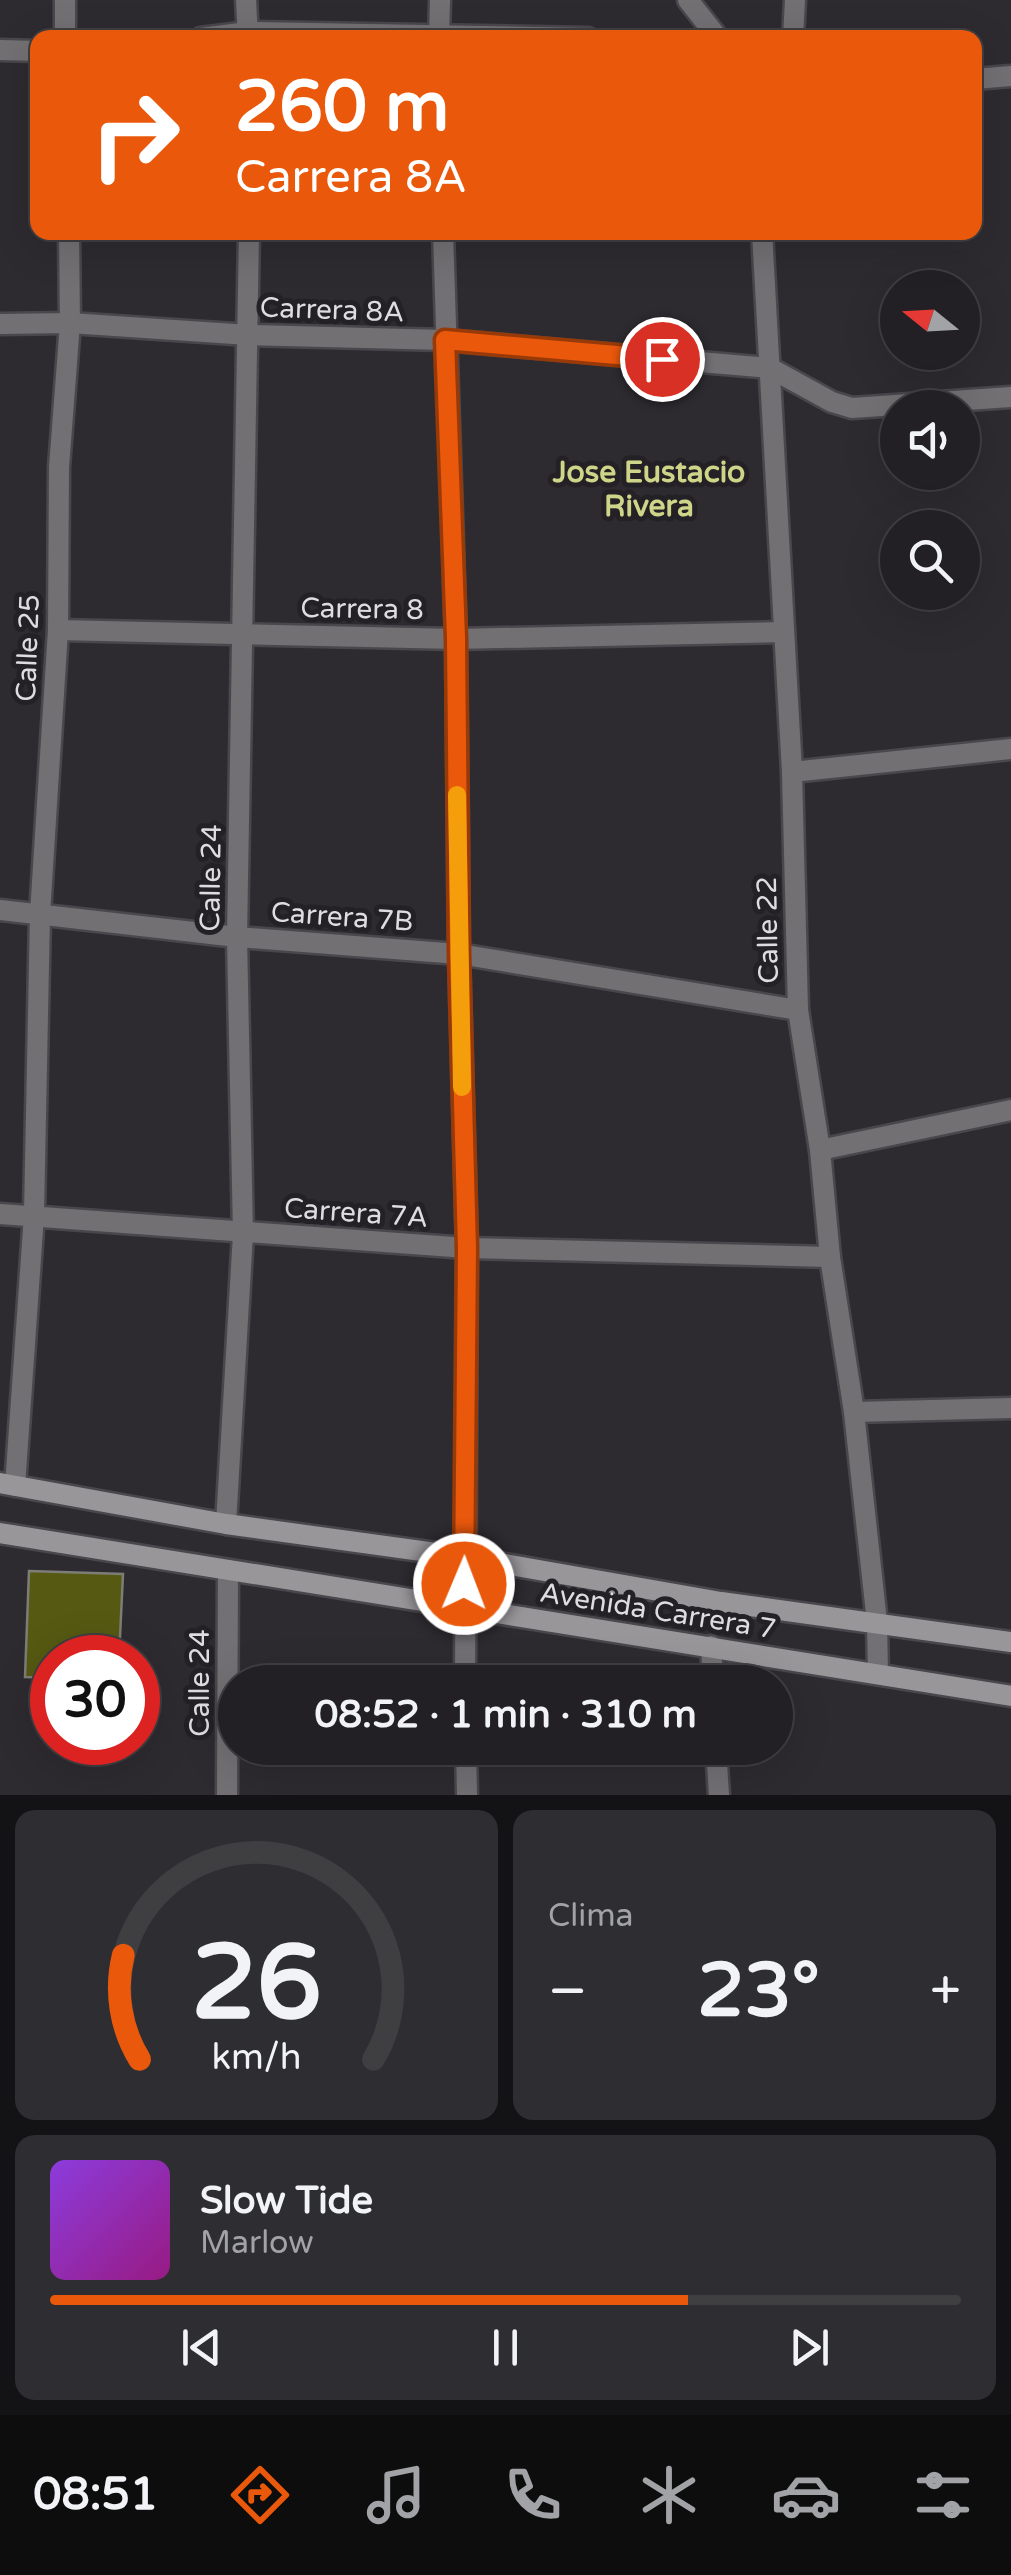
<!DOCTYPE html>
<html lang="es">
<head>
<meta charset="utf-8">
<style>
  :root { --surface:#222024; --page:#2e2d31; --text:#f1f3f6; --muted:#a2a3a6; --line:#3f3e41; --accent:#ea580c }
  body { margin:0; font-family:"Varela Round",sans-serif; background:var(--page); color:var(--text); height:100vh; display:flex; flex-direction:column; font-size:38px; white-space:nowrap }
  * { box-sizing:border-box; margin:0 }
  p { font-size:32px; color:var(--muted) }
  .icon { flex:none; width:55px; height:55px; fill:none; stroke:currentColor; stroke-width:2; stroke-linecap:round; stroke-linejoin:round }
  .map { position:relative; height:1795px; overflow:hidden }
  .details { display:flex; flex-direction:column; gap:15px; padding:15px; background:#131214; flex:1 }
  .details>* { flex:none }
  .banner { position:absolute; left:30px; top:30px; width:952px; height:210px; border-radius:20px; box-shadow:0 10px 40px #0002,0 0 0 2px var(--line); background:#ea580c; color:#fff; overflow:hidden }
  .needle { width:65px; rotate:288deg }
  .tools { position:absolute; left:880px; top:270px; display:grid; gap:20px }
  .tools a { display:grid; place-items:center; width:100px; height:100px; border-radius:50%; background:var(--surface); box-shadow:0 10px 40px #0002,0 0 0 2px var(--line); font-size:50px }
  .speed { position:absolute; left:30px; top:1635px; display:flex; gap:20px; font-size:50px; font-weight:700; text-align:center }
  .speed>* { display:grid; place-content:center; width:130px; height:130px; border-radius:50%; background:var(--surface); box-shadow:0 10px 40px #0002,0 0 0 2px var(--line); line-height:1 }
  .speed .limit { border:15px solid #d22; background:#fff; color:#111 }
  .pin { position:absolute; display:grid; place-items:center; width:85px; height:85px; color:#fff; margin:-42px; border:5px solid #fff; border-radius:50%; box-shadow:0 2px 10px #0007 }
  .me { position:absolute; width:110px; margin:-55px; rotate:1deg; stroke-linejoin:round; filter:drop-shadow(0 0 8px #0008) }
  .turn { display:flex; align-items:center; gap:35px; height:210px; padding:0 40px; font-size:45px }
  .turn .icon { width:130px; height:130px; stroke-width:2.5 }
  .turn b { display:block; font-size:70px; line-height:85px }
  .big { font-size:75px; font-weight:700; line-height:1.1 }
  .details .tile { flex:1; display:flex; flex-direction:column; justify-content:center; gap:15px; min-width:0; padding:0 35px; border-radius:20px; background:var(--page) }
  .details .dial { align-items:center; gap:0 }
  .dial svg { height:260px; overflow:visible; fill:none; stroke:var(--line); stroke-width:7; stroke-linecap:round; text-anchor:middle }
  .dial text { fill:var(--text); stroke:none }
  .song { display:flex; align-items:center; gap:30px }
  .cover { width:120px; height:120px; border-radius:15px; background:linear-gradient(135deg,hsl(270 70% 55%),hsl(310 70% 35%)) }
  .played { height:10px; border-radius:5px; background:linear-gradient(90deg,var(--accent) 70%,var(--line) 70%) }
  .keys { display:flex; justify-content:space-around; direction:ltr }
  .heat { display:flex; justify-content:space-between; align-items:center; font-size:55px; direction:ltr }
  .details .tiles { flex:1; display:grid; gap:15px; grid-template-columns:1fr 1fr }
  .tile:last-child { grid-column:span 2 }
  .trip { position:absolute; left:218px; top:1665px; width:575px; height:100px; border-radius:50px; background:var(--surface); box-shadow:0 10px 40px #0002,0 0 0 2px var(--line); font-weight:700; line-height:100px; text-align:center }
  .tabs { display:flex; height:160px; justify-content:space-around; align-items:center; background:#0e0d0e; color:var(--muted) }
  .tabs .icon { width:70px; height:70px }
  .tabs .on { color:var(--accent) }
  .tabs b { font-size:45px; color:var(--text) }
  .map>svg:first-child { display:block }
  .building { fill:#565911; stroke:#7d7d77; stroke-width:2.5 }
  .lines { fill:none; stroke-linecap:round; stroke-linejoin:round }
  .street-casing { stroke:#4a474c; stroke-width:25 }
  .secondary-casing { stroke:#4a474c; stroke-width:25 }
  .street { stroke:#727073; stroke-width:20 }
  .secondary { stroke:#99969a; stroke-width:20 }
  .route-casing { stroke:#983908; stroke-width:25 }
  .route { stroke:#ea580c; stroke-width:18 }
  .slow { stroke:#f59e0b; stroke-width:18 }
  .labels { text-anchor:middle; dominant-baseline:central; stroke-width:10; stroke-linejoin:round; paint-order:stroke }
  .street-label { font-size:28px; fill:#dedce0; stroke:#242126 }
  .neighbourhood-label { font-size:30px; font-weight:bold; fill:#cfd588; stroke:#242126 }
</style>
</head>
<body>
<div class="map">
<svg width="1011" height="1795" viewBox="0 0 1011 1795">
  <rect width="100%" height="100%" fill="#2e2b30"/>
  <polygon class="building" points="29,1571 123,1574 119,1658 52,1658 52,1678 25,1677"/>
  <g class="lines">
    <defs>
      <g id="street">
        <polyline points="65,0 65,38"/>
        <polyline points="246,0 248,38"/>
        <polyline points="688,0 718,38"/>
        <polyline points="201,38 248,32 588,38"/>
        <polyline points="439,38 440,0"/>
        <polyline points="793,38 795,0"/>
        <polyline points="0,50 38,51"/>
        <polyline points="975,79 1011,76"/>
        <polyline points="443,232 456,639 459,954 467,1248 465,1682"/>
        <polyline points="762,232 792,772 798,1010 820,1150 830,1257 854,1412 877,1622 878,1674"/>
        <polyline points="0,324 70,323 249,335 445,340 770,368 832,402 852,408 1011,397"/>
        <polyline points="58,630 456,639 784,632"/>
        <polyline points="792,772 1011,749"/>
        <polyline points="0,910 237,937 459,954 798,1010"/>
        <polyline points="820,1150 1011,1110"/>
        <polyline points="0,1214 467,1248 830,1257"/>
        <polyline points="854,1412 1011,1408"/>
        <polyline points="15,1486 34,1215 40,914 58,630 59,467 70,323 69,232"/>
        <polyline points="226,1524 243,1234 237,937 249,232"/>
        <polyline points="711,1646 713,1682"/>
        <polyline points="466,1748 467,1795"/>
        <polyline points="716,1748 719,1795"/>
        <polyline points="227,1795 228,1570"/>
      </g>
      <g id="secondary">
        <polyline points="0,1483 226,1524 465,1557 721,1602 1011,1642"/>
        <polyline points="0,1533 1011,1696"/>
      </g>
    </defs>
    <use href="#street" class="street-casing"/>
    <use href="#secondary" class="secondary-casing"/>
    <use href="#street" class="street"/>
    <use href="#secondary" class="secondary"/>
  </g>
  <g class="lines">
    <defs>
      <polyline id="route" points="464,1584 467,1248 459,954 456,638 445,340 662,359"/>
    </defs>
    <use href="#route" class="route-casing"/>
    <use href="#route" class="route"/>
    <polyline class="slow" points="457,795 462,1087"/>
  </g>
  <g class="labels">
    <g class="street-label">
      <text transform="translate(332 310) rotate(2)">Carrera 8A</text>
      <text transform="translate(362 609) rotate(1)">Carrera 8</text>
      <text transform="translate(28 648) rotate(-88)">Calle 25</text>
      <text transform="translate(211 878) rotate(-89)">Calle 24</text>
      <text transform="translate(342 917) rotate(4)">Carrera 7B</text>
      <text transform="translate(768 930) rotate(-91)">Calle 22</text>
      <text transform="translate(356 1213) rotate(4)">Carrera 7A</text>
      <text transform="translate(658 1611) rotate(9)">Avenida Carrera 7</text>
      <text transform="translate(200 1683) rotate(-90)">Calle 24</text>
    </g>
    <g class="neighbourhood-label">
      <text x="649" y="472">Jose Eustacio<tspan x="649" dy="34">Rivera</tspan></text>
    </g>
  </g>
</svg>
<div class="tools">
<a><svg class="needle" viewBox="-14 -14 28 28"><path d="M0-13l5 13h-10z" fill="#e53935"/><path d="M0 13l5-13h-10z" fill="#a2a3a6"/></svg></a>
<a><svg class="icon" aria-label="sound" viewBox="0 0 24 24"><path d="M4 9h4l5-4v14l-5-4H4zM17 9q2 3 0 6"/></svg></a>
<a><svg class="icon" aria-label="search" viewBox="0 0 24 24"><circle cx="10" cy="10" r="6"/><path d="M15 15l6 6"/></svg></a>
</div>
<div class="speed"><div class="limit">30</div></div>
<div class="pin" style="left:662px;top:359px;background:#d93025"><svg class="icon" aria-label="arrive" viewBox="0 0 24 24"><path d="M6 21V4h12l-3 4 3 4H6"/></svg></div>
<svg class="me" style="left:464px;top:1584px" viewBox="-20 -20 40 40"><circle r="17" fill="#ea580c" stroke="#fff" stroke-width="3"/><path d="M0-11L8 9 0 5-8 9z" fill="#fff"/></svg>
<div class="trip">08:52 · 1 min · 310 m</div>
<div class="banner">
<div class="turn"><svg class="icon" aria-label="right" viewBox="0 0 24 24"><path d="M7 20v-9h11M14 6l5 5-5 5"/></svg><div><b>260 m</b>Carrera 8A</div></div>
</div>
</div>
<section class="details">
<div class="tiles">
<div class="tile dial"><svg viewBox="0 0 100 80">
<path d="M14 69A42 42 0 1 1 86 69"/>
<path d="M14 69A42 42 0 0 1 9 37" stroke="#ea580c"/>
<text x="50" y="56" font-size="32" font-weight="700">26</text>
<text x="50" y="72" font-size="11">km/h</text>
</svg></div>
<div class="tile"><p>Clima</p>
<div class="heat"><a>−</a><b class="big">23°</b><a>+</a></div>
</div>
<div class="tile">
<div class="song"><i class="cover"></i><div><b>Slow Tide</b><p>Marlow</p></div></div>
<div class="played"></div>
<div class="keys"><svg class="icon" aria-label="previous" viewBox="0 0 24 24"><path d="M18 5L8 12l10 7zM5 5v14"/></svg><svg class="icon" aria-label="pause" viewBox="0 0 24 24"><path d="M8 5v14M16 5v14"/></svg><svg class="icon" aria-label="next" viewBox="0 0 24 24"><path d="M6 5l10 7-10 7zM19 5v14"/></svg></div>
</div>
</div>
</section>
<nav class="tabs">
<b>08:51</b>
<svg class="icon on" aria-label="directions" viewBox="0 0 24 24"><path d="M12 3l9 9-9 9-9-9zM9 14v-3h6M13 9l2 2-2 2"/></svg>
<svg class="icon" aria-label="music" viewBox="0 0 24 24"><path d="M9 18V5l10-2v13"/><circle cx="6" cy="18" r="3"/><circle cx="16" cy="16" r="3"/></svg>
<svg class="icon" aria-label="phone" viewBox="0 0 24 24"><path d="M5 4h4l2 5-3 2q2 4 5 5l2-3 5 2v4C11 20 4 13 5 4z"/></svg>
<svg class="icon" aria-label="climate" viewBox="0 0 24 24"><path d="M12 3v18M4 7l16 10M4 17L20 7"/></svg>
<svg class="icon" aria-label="car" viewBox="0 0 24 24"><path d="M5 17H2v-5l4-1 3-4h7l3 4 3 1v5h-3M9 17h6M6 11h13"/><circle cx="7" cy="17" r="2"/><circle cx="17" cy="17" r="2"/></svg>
<svg class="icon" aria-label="filters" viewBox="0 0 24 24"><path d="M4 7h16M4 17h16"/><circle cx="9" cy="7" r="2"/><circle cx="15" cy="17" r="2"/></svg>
</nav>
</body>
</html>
